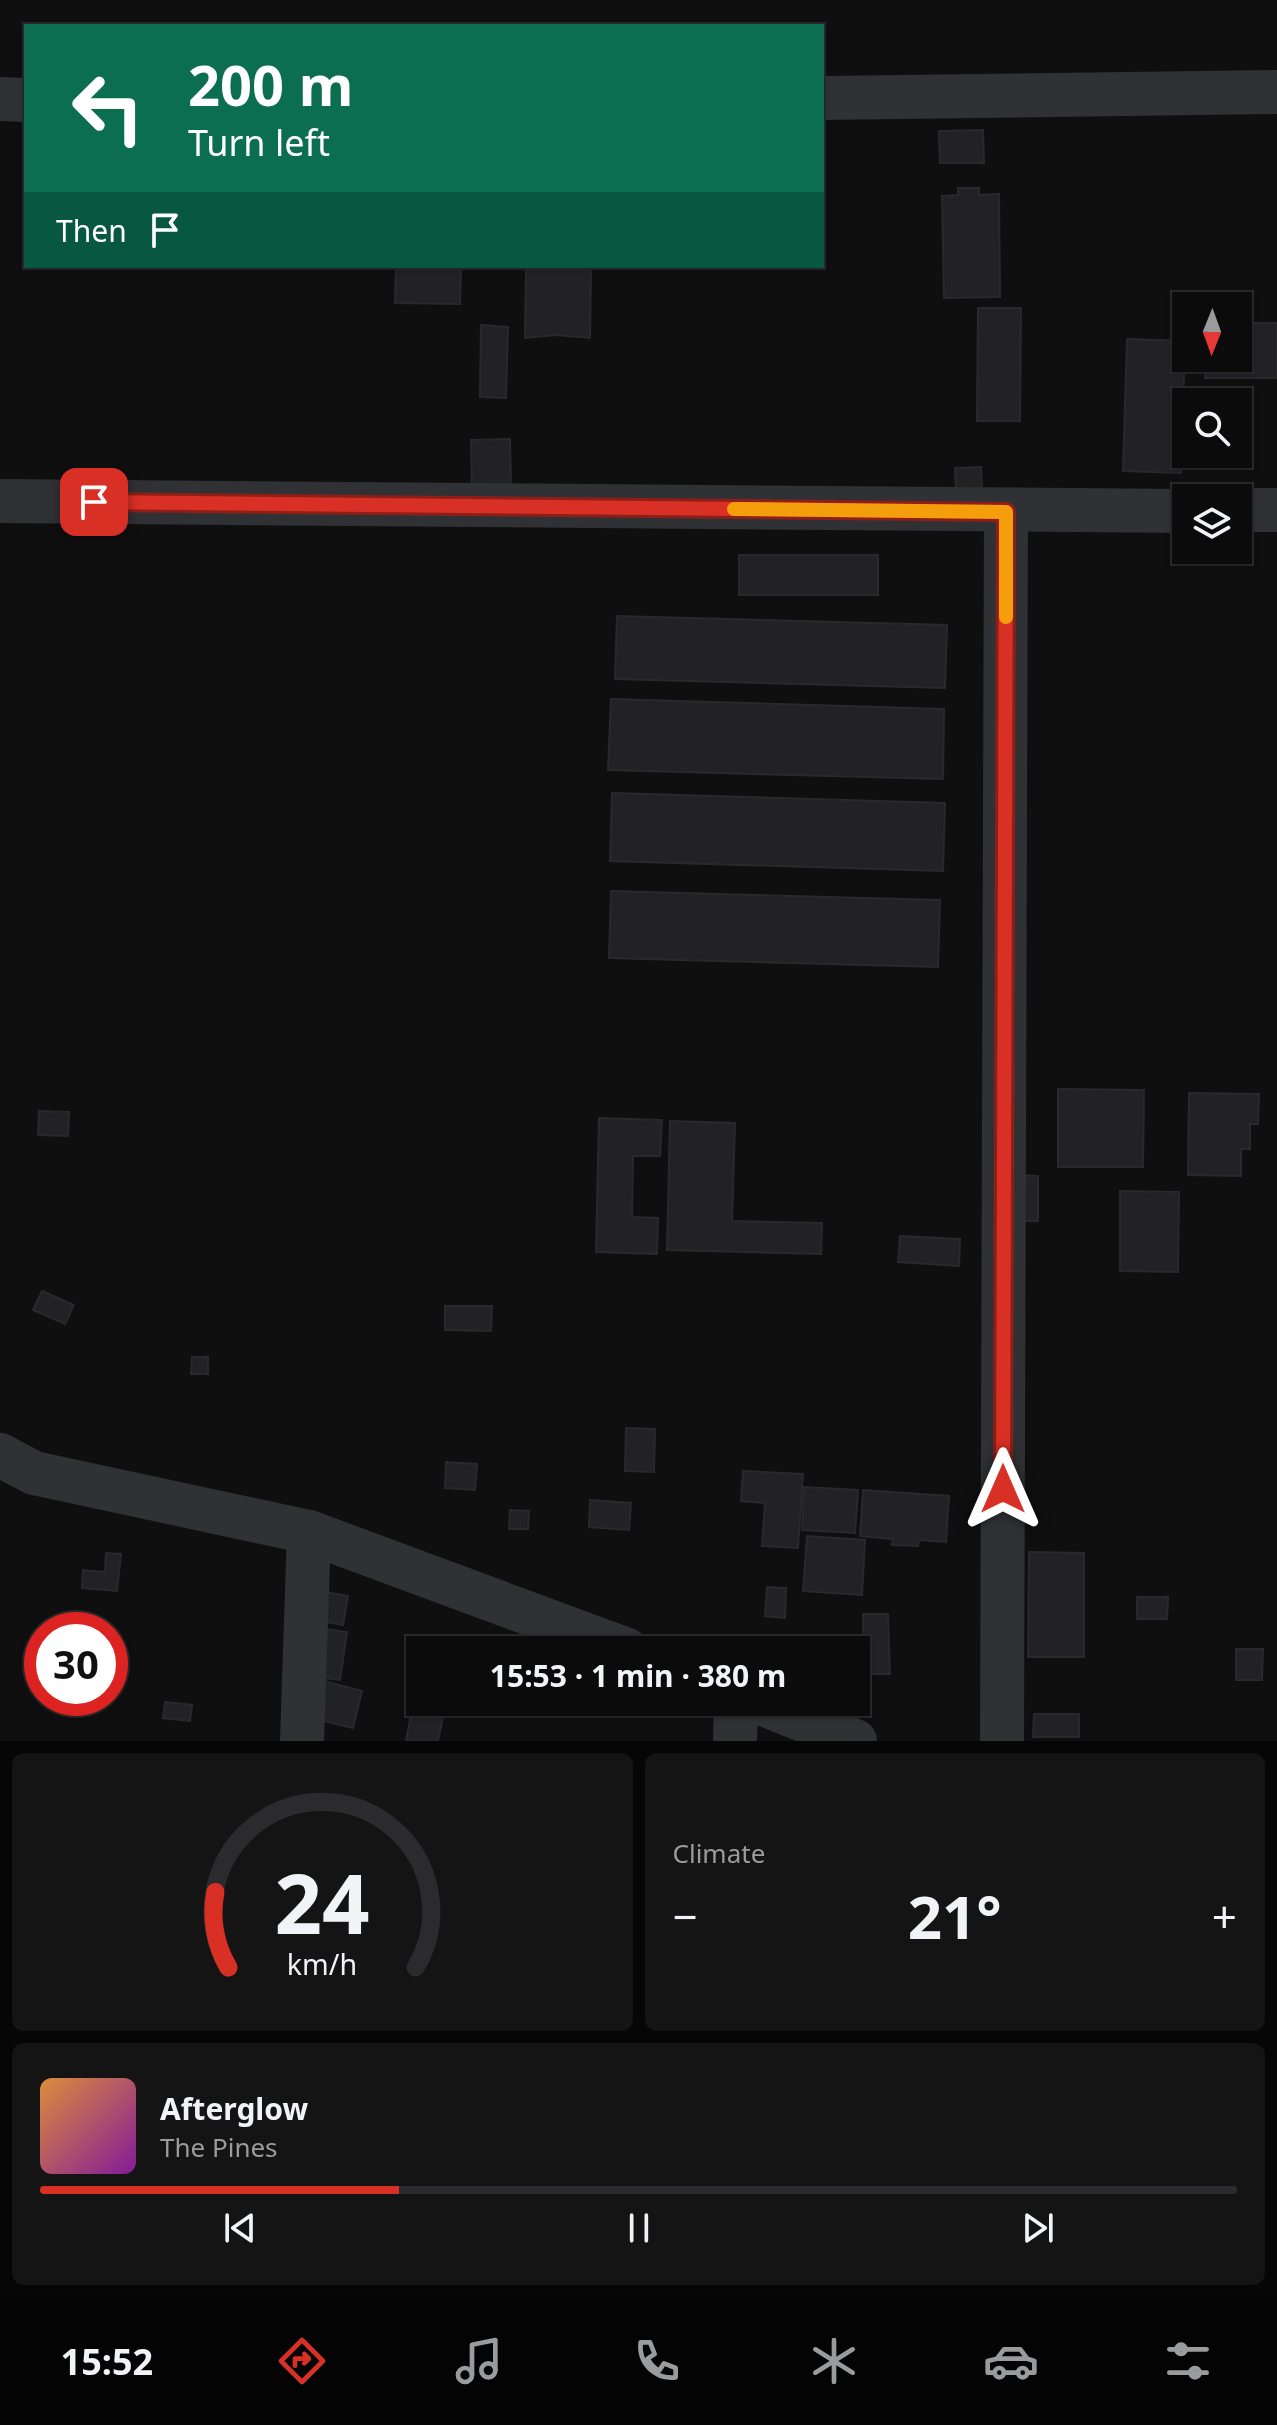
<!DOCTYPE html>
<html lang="en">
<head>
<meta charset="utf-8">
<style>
  :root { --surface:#0b0b0c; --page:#141415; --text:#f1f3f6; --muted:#9a9b9d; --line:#2b2b2d; --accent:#d93025 }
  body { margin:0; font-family:"Noto Sans",sans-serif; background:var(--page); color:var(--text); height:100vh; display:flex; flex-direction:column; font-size:30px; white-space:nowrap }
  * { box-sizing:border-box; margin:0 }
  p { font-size:26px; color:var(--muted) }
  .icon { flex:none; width:44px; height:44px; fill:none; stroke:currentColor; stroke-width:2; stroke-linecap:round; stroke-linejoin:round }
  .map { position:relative; height:1741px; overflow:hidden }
  .side { display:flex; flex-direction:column; gap:12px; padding:12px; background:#060607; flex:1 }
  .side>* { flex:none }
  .banner { position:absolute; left:24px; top:24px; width:800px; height:244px; border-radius:0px; box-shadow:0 2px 6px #0004,0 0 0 2px var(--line); background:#0b6e4f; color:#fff; overflow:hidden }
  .needle { width:52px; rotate:181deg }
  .controls { position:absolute; left:1172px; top:292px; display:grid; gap:16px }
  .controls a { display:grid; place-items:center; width:80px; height:80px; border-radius:0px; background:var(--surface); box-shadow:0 2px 6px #0004,0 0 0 2px var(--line); font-size:40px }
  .speed { position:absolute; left:24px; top:1612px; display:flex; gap:16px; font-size:40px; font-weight:700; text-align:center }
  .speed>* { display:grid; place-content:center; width:104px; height:104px; border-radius:50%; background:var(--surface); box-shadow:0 2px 6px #0004,0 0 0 2px var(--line); line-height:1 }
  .speed .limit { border:12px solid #d22; background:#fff; color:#111 }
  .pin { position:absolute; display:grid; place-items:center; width:68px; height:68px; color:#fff; margin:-34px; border-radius:16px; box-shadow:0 4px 12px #0006 }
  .me { position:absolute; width:88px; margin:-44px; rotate:0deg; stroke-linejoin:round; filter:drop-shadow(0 0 6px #0008) }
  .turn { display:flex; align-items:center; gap:28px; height:168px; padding:0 32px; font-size:36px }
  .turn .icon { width:104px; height:104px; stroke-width:2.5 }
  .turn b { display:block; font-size:56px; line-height:68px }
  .then { display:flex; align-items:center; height:76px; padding:0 32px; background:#0003; gap:16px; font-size:30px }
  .big { font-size:60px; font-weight:700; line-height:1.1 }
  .side .card { flex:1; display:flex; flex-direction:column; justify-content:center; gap:12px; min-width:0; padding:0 28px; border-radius:12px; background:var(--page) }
  .side .dial { align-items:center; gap:0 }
  .dial svg { height:208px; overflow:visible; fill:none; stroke:var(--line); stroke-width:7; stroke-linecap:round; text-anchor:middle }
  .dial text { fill:var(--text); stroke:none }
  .song { display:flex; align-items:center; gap:24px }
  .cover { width:96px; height:96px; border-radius:12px; background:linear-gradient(135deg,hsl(30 70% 55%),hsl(290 70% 35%)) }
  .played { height:8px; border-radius:4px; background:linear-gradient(90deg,var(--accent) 30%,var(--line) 30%) }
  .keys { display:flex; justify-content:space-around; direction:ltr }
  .heat { display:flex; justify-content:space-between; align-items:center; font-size:44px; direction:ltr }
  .side .tiles { flex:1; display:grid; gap:12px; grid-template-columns:1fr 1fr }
  .card:last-child { grid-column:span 2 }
  .trip { position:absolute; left:406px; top:1636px; width:464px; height:80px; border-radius:0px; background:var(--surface); box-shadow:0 2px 6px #0004,0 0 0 2px var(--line); font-weight:700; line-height:80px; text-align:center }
  .tab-bar { display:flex; height:128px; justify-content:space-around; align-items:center; background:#040405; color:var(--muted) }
  .tab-bar .icon { width:56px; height:56px }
  .tab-bar .active { color:var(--accent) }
  .tab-bar b { font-size:36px; color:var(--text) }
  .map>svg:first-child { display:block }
  .building { fill:#222225; stroke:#29292d; stroke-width:2 }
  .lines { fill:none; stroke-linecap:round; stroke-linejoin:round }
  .minor { stroke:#303135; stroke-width:44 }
  .route-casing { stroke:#8d1f18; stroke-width:20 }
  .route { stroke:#d93025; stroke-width:14 }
  .slow { stroke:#f59e0b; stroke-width:14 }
</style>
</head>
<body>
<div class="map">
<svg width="1277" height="1741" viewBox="0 0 1277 1741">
  <rect width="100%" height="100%" fill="#0f0f10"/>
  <g class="building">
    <polygon points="983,130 984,163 940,163 939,131"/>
    <polygon points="958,188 979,188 979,195 999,194 1000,297 944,298 942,196 958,195"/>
    <polygon points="396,266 461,266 460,304 395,303"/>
    <polygon points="526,266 591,266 590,338 556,335 525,338"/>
    <polygon points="978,308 1021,308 1020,421 977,421"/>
    <polygon points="1238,323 1277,323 1277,378 1205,378 1205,358 1238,358"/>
    <polygon points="481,325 508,327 506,398 480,397"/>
    <polygon points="1127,339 1185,341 1181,473 1123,471"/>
    <polygon points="510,439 511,486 472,487 471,440"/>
    <polygon points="981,467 982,490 956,490 955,468"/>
    <rect x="739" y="555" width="139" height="40"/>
    <polygon points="617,616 947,625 945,688 615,679"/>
    <polygon points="611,699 944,709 943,779 608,770"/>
    <polygon points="612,793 945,803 943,871 610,861"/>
    <polygon points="611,891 940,900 938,967 609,958"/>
    <polygon points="1058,1089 1144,1090 1143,1167 1058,1167"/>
    <polygon points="1189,1093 1259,1094 1258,1124 1250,1124 1250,1149 1241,1149 1241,1176 1188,1175"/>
    <polygon points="39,1111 69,1112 68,1136 38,1135"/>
    <polygon points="599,1118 662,1120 660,1156 633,1156 632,1217 658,1218 657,1254 596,1252"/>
    <polygon points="670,1121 735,1123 732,1221 822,1223 821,1254 667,1250"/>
    <polygon points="1010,1175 1038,1176 1038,1221 1010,1221"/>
    <polygon points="1120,1191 1179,1192 1178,1272 1120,1271"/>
    <polygon points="900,1236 960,1239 959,1266 898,1262"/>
    <polygon points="42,1291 74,1305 65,1324 33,1310"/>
    <polygon points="445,1306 492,1306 491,1331 445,1330"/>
    <polygon points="192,1357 208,1357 208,1374 191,1374"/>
    <polygon points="626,1428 655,1429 654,1472 625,1471"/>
    <polygon points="446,1462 477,1464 475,1490 445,1488"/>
    <polygon points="743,1471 803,1474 798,1548 762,1546 765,1503 741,1501"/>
    <polygon points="804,1487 858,1490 855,1533 802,1530"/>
    <polygon points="863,1490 949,1496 946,1542 919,1540 918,1546 892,1545 893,1539 860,1536"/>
    <polygon points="590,1500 631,1503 629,1530 589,1527"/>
    <polygon points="510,1510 529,1511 528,1529 509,1529"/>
    <polygon points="807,1536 865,1540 862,1595 803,1591"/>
    <polygon points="1029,1552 1084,1553 1084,1657 1028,1657"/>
    <polygon points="106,1553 121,1554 117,1591 82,1588 83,1570 105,1572"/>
    <polygon points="767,1587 786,1588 785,1618 765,1616"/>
    <polygon points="325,1592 348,1596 343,1625 321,1621"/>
    <polygon points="1137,1597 1168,1597 1167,1619 1137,1619"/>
    <polygon points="863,1614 888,1614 890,1674 864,1674"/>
    <polygon points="319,1628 347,1632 340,1680 312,1676"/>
    <polygon points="1236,1649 1263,1649 1262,1680 1236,1680"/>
    <polygon points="316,1679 362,1691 353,1728 307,1717"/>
    <polygon points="415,1694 420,1695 420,1702 446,1702 438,1741 406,1741"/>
    <polygon points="165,1702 192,1705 190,1721 163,1718"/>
    <polygon points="1034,1714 1079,1714 1079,1737 1033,1737"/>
  </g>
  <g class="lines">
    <g class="minor">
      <polyline points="822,98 1277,92"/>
      <polyline points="0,99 26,100"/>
      <polyline points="0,501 1186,511"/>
      <polyline points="1238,510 1277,510"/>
      <polyline points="0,1455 34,1473 309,1532 627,1650"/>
      <polyline points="758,1702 855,1741"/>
      <polyline points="302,1741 309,1532"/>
      <polyline points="735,1741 736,1702"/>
      <polyline points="1002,1741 1006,512"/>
    </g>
  </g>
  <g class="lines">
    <defs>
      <polyline id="route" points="94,502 1006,512 1003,1489"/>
    </defs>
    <use href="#route" class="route-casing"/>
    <use href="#route" class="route"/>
    <polyline class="slow" points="734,509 1006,512 1006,617"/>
  </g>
</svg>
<div class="controls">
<a><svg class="needle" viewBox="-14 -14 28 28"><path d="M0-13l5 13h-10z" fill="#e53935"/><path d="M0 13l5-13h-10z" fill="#9a9b9d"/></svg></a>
<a><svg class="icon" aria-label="search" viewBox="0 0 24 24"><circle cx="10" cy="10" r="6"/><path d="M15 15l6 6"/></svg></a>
<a><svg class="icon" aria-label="layers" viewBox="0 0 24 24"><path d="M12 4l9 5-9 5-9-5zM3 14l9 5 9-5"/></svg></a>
</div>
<div class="speed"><div class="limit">30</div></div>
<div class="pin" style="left:94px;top:502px;background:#d93025"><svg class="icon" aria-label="arrive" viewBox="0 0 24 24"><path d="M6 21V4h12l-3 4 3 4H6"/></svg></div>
<svg class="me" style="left:1003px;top:1489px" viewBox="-20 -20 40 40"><path d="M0-17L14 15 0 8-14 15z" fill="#d93025" stroke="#fff" stroke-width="4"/></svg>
<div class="trip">15:53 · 1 min · 380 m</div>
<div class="banner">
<div class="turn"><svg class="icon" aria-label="left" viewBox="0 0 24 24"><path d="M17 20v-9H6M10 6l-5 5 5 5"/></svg><div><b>200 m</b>Turn left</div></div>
<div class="then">Then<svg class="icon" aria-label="arrive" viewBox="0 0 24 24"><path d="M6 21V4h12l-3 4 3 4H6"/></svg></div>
</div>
</div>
<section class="side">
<div class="tiles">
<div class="card dial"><svg viewBox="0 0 100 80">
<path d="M14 69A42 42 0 1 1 86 69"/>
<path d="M14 69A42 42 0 0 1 9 40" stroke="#d93025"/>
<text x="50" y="56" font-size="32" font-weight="700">24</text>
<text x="50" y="72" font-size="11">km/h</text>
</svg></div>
<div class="card"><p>Climate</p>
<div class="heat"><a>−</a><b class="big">21°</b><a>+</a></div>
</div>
<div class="card">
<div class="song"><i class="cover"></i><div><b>Afterglow</b><p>The Pines</p></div></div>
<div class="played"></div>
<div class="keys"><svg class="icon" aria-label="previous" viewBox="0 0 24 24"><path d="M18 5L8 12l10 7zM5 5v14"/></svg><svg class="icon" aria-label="pause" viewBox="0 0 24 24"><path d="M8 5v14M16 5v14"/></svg><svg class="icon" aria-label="next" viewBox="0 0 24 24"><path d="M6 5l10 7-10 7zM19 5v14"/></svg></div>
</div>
</div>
</section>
<nav class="tab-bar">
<b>15:52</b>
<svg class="icon active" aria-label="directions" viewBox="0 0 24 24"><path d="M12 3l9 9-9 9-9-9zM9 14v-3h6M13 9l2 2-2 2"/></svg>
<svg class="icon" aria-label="music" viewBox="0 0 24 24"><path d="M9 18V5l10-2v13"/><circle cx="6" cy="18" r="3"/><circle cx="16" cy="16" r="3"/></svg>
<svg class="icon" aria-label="phone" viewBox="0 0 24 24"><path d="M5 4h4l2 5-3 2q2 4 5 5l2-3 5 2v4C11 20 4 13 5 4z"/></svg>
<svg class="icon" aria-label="climate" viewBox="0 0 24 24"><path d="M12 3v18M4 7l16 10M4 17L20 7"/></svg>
<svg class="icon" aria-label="car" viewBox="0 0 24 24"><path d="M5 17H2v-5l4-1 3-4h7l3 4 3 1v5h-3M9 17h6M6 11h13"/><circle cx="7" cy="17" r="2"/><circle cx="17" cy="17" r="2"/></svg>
<svg class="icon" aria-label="filters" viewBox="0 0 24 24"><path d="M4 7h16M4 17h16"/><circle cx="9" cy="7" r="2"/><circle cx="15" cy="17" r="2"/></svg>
</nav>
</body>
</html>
